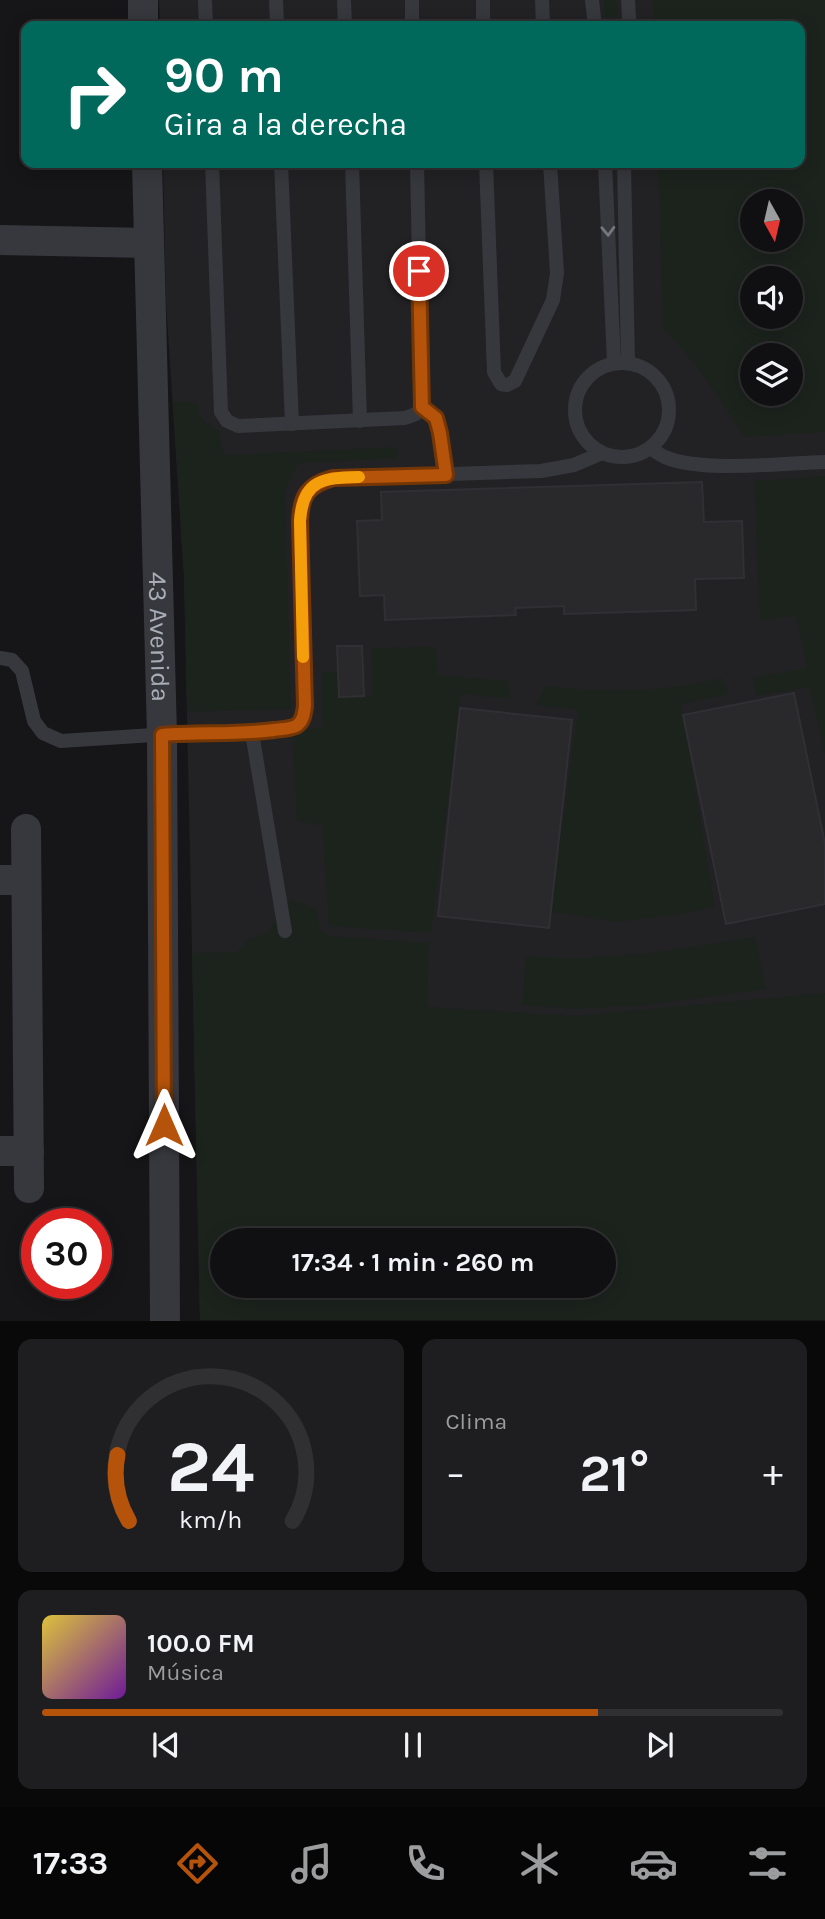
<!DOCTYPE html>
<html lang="es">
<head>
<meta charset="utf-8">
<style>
  :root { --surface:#101012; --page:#1e1e20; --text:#f1f3f6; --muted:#9c9d9f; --line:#303032; --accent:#b45309 }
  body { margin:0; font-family:Karla,sans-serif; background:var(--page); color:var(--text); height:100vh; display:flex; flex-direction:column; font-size:26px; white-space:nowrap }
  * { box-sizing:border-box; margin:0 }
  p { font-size:23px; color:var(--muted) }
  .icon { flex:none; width:38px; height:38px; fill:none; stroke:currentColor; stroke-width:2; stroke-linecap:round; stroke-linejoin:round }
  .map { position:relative; height:1321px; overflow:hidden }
  .sheet { display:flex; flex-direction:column; gap:18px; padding:18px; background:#09090a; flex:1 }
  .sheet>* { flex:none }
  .banner { position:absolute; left:21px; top:21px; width:784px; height:147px; border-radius:14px; box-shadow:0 4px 18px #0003,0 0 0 2px var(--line); background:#00695c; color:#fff; overflow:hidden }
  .needle { width:46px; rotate:172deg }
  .controls { position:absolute; left:740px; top:189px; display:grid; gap:14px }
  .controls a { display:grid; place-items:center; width:63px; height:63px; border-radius:50%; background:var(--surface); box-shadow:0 4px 18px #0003,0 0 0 2px var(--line); font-size:35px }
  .speed { position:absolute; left:21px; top:1208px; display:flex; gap:14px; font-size:35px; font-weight:700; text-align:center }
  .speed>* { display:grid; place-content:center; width:91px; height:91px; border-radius:50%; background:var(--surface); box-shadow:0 4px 18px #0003,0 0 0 2px var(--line); line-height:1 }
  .speed .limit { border:10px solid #d22; background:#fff; color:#111 }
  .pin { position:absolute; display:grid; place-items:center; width:60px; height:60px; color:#fff; margin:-30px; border:4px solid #fff; border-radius:50%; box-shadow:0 2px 7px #0007 }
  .me { position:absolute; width:77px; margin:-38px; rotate:0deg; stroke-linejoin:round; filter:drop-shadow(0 0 5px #0008) }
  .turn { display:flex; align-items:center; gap:24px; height:147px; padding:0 28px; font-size:32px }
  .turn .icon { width:91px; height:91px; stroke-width:2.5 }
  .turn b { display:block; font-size:49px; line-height:60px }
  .big { font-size:52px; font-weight:700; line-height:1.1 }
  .sheet .tile { flex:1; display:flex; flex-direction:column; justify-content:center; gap:10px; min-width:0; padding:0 24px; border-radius:14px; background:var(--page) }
  .sheet .dial { align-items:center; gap:0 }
  .dial svg { height:182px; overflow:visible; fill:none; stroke:var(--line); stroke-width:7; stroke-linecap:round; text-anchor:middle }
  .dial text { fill:var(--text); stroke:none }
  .song { display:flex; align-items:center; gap:21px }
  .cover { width:84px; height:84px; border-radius:10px; background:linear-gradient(135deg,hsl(50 70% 55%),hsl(280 70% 35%)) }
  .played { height:7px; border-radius:4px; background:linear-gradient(90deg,var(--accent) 75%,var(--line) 75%) }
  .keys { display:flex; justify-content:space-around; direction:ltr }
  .heat { display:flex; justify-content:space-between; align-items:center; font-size:38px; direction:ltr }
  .sheet .tiles { flex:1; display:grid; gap:18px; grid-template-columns:1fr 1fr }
  .tile:last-child { grid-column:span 2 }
  .trip { position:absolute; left:210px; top:1228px; width:406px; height:70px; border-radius:35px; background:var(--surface); box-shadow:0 4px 18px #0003,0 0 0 2px var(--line); font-weight:700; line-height:70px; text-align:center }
  .menu { display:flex; height:112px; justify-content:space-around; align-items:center; background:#060607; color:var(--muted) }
  .menu .icon { width:49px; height:49px }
  .menu .selected { color:var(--accent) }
  .menu b { font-size:32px; color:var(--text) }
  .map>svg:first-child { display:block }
  .built { fill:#222225; fill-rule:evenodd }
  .green { fill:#1c231d; fill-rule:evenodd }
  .building { fill:#29292c; stroke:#303034; stroke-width:2 }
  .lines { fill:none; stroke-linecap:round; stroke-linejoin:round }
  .service { stroke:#37383d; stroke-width:14 }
  .minor { stroke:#37383d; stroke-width:30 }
  .oneway { stroke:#757881 }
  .route-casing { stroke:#753606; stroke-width:18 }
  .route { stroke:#b45309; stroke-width:12 }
  .slow { stroke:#f59e0b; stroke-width:12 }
  .labels { text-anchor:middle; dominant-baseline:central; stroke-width:7; stroke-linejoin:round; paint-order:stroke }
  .street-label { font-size:26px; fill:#a8adb8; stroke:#111113 }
</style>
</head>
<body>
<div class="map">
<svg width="825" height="1321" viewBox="0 0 825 1321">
  <rect width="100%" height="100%" fill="#161618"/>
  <path class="built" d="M159,0h666v1320h-625l-16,-742 -18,-276 -3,-139h637v-137h-640zM752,201h39v39h-39zM752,278h39v39h-39zM752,355h39v39h-39zM222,1241h382v45h-382z"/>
  <g class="green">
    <polygon points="604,0 617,0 618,17 605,17"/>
    <path d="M653,0h172v432l-81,5c-24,-39 -49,-76 -81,-109l-5,-165h142v-137h-146zM791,201v39h-39v-39zM791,278v39h-39v-39zM752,355h39v39h-39z"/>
    <path d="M173,402h24c0,17 9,22 23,29l2,19 5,5 170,-8 2,6 -3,5 -96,5c-7,8 -11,18 -15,29l6,217 -104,3 -3,-139z"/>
    <polygon points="825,476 825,754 809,687 756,696 753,678 807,668 796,616 760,620 754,481"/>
    <polygon points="436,647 438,675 507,681 511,699 461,694 431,933 329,926 322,826 297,821 292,732 321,727 322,672 338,672 339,697 372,696 371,648"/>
    <path d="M722,678l7,16 -48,10 34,203 -33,7 -64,8 -68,-10 28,-202 -43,-5 10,-19c42,4 86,7 128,1 16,-2 33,-6 49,-9z"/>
    <path d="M293,900l23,8 4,21 9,7 100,7 -2,64 146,9 252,-23v327h-625l-8,-367 45,-1 12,-13 17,-5 9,-12 2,-13zM222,1241h382v45h-382z"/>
    <polygon points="755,937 766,989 647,1005 575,1009 522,1005 526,957 581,958 644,954"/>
  </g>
  <g class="building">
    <polygon points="702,482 704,522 742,521 744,578 695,579 696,610 564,614 564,606 515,608 516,615 385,620 384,595 360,596 357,521 382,520 381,492"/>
    <polygon points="337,646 362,646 364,696 339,697"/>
    <polygon points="794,693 825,844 825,904 726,924 683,715"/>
    <polygon points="460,708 572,720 549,928 438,916"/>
  </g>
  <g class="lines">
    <g class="service">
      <polyline points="205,0 206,26"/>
      <polyline points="276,0 277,26"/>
      <polyline points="344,0 345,26"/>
      <polyline points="412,0 412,26"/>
      <polyline points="483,0 483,26"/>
      <polyline points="542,0 543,26"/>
      <polyline points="592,0 595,26"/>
      <polyline points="628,26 629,18 628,0"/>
      <polyline points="212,163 221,412 227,421 238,426 405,418 416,414 422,407 436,418 440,433 446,475"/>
      <polyline points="281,163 292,424"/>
      <polyline points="352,163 360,421"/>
      <polyline points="417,163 422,407"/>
      <polyline points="486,163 494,372 501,384 507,385 515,381 553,300 557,273 550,163"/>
      <polyline points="605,163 614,363"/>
      <polyline points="624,163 628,363"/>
      <circle cx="622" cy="410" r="47"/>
      <path d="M650,448c5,3 10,7 15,9 36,16 119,6 160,5"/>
      <path d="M0,658l12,2 10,11 12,50 9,12 18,8 123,-8h68l43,-7 9,-10 1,-10 -5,-185c2,-26 7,-36 33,-43l208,-7 33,-6 28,-12"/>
      <polyline points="252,733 285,931"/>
    </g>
    <g class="minor">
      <polyline points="143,0 143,26"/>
      <path id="s1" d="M147,163l15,572 3,586"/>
      <polyline points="0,240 148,243"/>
      <polyline points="26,829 29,1188"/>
      <polyline points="0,880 26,880"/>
      <polyline points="0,1151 29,1151"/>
    </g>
  </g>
  <defs><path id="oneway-chevron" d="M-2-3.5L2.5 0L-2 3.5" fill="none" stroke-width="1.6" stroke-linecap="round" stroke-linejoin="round" transform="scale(1.75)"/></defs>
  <use class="oneway" href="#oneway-chevron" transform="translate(608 231) rotate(88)"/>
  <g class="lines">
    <defs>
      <path id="route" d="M164,1125l-2,-390c38,-3 75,0 112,-5 7,-1 16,-1 22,-4 7,-4 8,-12 9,-20l-5,-185c1,-26 8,-36 33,-43l113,-3 -6,-42 -4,-15 -14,-11 -3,-136"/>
    </defs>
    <use href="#route" class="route-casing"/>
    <use href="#route" class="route"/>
    <path class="slow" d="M303,657l-3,-136c3,-42 23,-43 59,-44"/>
  </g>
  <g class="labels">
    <g class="street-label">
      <text stroke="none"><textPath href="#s1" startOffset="474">43 Avenida</textPath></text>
    </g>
  </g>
</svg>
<div class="controls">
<a><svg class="needle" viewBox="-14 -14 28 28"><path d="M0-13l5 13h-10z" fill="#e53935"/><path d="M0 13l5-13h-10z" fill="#9c9d9f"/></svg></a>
<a><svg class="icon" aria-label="sound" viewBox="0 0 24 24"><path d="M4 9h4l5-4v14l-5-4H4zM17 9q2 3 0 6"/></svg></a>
<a><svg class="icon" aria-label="layers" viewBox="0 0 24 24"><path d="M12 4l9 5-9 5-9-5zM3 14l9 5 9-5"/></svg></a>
</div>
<div class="speed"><div class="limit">30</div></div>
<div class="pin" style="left:419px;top:271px;background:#d93025"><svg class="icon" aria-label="arrive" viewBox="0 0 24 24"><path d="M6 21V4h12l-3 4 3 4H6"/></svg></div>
<svg class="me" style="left:164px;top:1125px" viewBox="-20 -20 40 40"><path d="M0-17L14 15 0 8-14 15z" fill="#b45309" stroke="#fff" stroke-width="4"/></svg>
<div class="trip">17:34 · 1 min · 260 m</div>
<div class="banner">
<div class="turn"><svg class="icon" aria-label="right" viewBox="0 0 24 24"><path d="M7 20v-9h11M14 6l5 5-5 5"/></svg><div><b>90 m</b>Gira a la derecha</div></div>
</div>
</div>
<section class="sheet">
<div class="tiles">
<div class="tile dial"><svg viewBox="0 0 100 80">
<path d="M14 69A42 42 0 1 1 86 69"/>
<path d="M14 69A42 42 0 0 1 9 40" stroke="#b45309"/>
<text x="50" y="56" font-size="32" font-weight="700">24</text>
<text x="50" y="72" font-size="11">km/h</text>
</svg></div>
<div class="tile"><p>Clima</p>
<div class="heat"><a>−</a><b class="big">21°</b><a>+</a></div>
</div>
<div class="tile">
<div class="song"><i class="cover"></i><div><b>100.0 FM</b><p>Música</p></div></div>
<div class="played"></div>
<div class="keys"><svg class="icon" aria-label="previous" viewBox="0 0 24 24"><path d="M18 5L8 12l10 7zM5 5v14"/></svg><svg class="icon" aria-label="pause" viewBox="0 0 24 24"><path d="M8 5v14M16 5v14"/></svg><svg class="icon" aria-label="next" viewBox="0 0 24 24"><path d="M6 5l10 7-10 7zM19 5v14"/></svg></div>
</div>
</div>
</section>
<nav class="menu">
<b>17:33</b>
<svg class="icon selected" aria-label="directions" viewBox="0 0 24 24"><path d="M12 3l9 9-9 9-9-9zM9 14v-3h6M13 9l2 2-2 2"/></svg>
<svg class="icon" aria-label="music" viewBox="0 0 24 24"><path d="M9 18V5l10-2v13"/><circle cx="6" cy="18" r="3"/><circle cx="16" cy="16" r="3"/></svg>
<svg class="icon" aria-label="phone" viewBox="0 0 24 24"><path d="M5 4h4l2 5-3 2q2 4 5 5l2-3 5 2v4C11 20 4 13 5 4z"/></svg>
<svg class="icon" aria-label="climate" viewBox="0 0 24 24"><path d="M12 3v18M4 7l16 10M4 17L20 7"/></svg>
<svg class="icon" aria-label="car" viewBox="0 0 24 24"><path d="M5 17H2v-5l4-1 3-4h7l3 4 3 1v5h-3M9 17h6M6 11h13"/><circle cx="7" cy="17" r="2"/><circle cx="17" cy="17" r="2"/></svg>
<svg class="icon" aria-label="filters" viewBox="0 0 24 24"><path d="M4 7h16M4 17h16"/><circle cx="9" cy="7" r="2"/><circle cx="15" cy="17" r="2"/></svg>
</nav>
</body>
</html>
